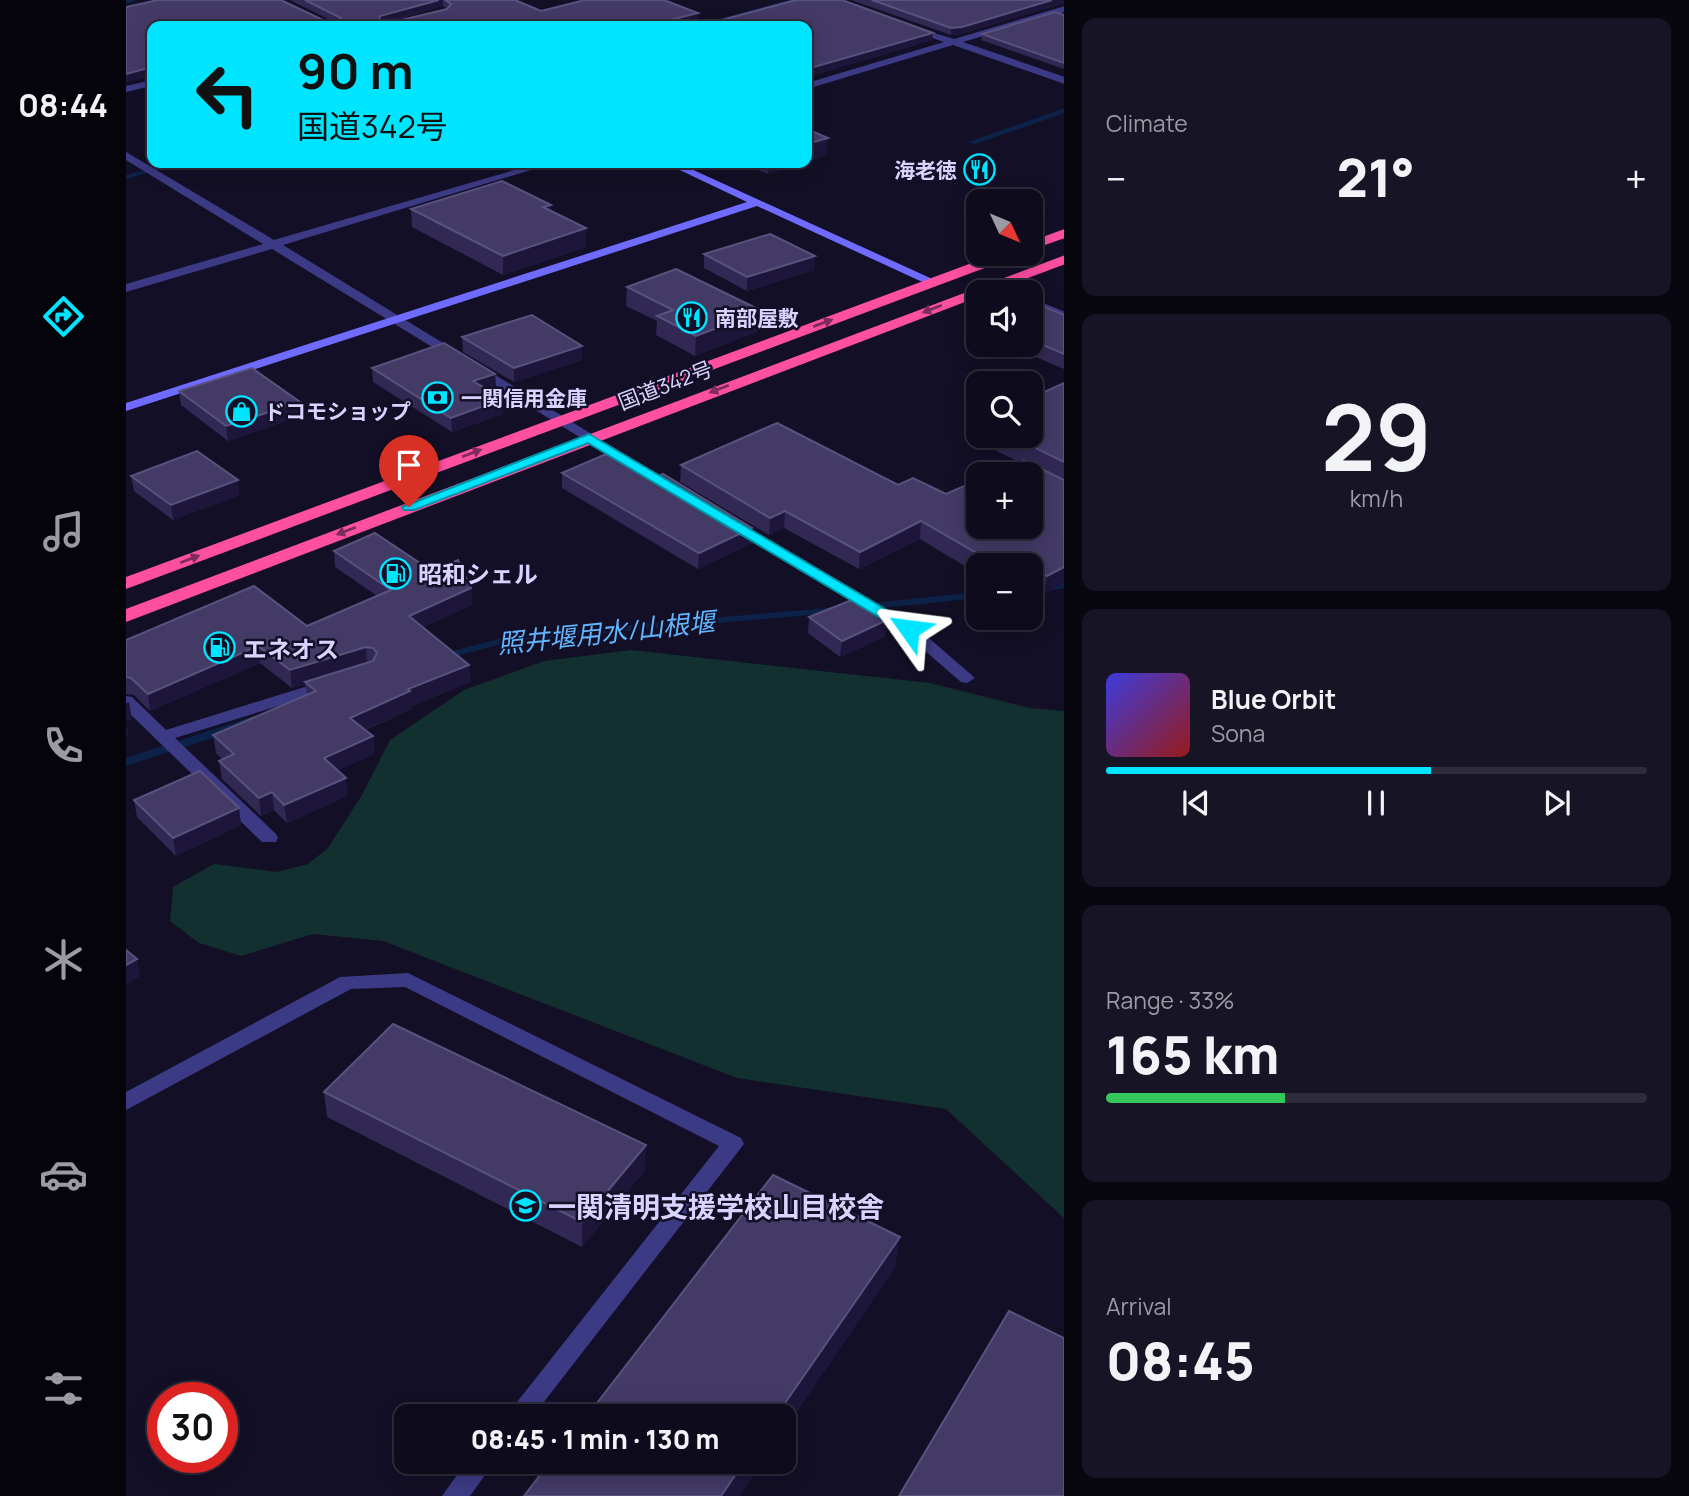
<!DOCTYPE html>
<html lang="en">
<head>
<meta charset="utf-8">
<style>
  :root { --surface:#0e0b1c; --page:#171425; --text:#f1f3f6; --muted:#9b9ba3; --line:#2e2b3b; --accent:#00e5ff }
  body { margin:0; font-family:Manrope,"Noto Sans JP",sans-serif; background:var(--page); color:var(--text); height:100vh; display:flex; flex-direction:column; font-size:26px; white-space:nowrap }
  * { box-sizing:border-box; margin:0 }
  p { font-size:23px; color:var(--muted) }
  .icon { flex:none; width:38px; height:38px; fill:none; stroke:currentColor; stroke-width:2; stroke-linecap:round; stroke-linejoin:round }
  .map { position:relative; flex:1; overflow:hidden }
  .drawer { display:flex; flex-direction:column; gap:18px; padding:18px; background:#08060f; width:625px }
  .drawer>* { flex:none }
  .banner { position:absolute; left:21px; top:21px; width:665px; height:147px; border-radius:14px; box-shadow:0 4px 18px #0003,0 0 0 2px var(--line); background:#00e5ff; color:#111; overflow:hidden }
  .needle { width:46px; rotate:134deg }
  .buttons { position:absolute; left:840px; top:189px; display:grid; gap:14px }
  .buttons a { display:grid; place-items:center; width:77px; height:77px; border-radius:14px; background:var(--surface); box-shadow:0 4px 18px #0003,0 0 0 2px var(--line); font-size:35px }
  .speed { position:absolute; left:21px; top:1382px; display:flex; gap:14px; font-size:35px; font-weight:700; text-align:center }
  .speed>* { display:grid; place-content:center; width:91px; height:91px; border-radius:50%; background:var(--surface); box-shadow:0 4px 18px #0003,0 0 0 2px var(--line); line-height:1 }
  .speed .limit { border:10px solid #d22; background:#fff; color:#111 }
  .pin { position:absolute; display:grid; place-items:center; width:60px; height:60px; color:#fff; margin:-72px -30px; border-radius:50% 50% 50% 0; rotate:-45deg; box-shadow:0 0 7px #0007 }
  .pin .icon { rotate:45deg }
  .me { position:absolute; width:77px; margin:-38px; rotate:301deg; stroke-linejoin:round; filter:drop-shadow(0 0 5px #0008) }
  .turn { display:flex; align-items:center; gap:24px; height:147px; padding:0 35px; font-size:32px }
  .turn .icon { width:91px; height:91px; stroke-width:2.5 }
  .turn b { display:block; font-size:49px; line-height:60px }
  .big { font-size:52px; font-weight:800; line-height:1.1 }
  .drawer .tile { flex:1; display:flex; flex-direction:column; justify-content:center; gap:10px; min-width:0; padding:0 24px; border-radius:14px; background:var(--page) }
  .drawer .dial { align-items:center; gap:0 }
  .dial b { font-size:91px; line-height:1 }
  .song { display:flex; align-items:center; gap:21px }
  .cover { width:84px; height:84px; border-radius:10px; background:linear-gradient(135deg,hsl(240 70% 55%),hsl(0 70% 35%)) }
  .played { height:7px; border-radius:4px; background:linear-gradient(90deg,var(--accent) 60%,var(--line) 60%) }
  .keys { display:flex; justify-content:space-around; direction:ltr }
  .heat { display:flex; justify-content:space-between; align-items:center; font-size:38px; direction:ltr }
  .charge { height:10px; border-radius:5px; background:linear-gradient(90deg,#34c759 33%,var(--line) 0) }
  .trip { position:absolute; left:268px; top:1404px; width:402px; height:70px; border-radius:14px; background:var(--surface); box-shadow:0 4px 18px #0003,0 0 0 2px var(--line); font-weight:800; line-height:70px; text-align:center }
  main { display:flex; flex:1; min-height:0 }
  .tabs { display:flex; flex-direction:column; width:126px; justify-content:space-around; align-items:center; background:#06040b; color:var(--muted) }
  .tabs .icon { width:49px; height:49px }
  .tabs .on { color:var(--accent) }
  .tabs b { font-size:32px; color:var(--text) }
  .map>svg:first-child { display:block }
  .green { fill:#12302f }
  .lines { fill:none; stroke-linecap:round; stroke-linejoin:round }
  .stream { fill:#0c2248; fill-rule:evenodd }
  .street { fill:#3d3a85; fill-rule:evenodd }
  .secondary { fill:#6f6bff; fill-rule:evenodd }
  .highway { fill:#ff4fa3; fill-rule:evenodd }
  .wall { fill:#312854; fill-rule:evenodd }
  .shaded-wall { fill:#1d163a }
  .building { fill:#433a66; stroke:#5a527e; stroke-width:2 }
  .oneway { fill:#7d2c5e }
  .route { fill:#00e5ff; stroke:#0095a6; stroke-width:2 }
  .labels { text-anchor:middle; dominant-baseline:central; stroke-width:5; stroke-linejoin:round; paint-order:stroke }
  .far-poi-label { font-size:21px; font-weight:bold; fill:#d9d4ff; stroke:#130f26; text-anchor:start }
  .far-street-label { font-size:21px; fill:#d9d4ff; stroke:#130f26 }
  .poi-label { font-size:24px; font-weight:bold; fill:#d9d4ff; stroke:#130f26; text-anchor:start }
  .water-label { font-size:26px; font-style:italic; fill:#62b6ff; stroke:#130f26 }
  .near-poi-label { font-size:28px; font-weight:bold; fill:#d9d4ff; stroke:#130f26; text-anchor:start }
</style>
</head>
<body>
<main>
<nav class="tabs">
<b>08:44</b>
<svg class="icon on" aria-label="directions" viewBox="0 0 24 24"><path d="M12 3l9 9-9 9-9-9zM9 14v-3h6M13 9l2 2-2 2"/></svg>
<svg class="icon" aria-label="music" viewBox="0 0 24 24"><path d="M9 18V5l10-2v13"/><circle cx="6" cy="18" r="3"/><circle cx="16" cy="16" r="3"/></svg>
<svg class="icon" aria-label="phone" viewBox="0 0 24 24"><path d="M5 4h4l2 5-3 2q2 4 5 5l2-3 5 2v4C11 20 4 13 5 4z"/></svg>
<svg class="icon" aria-label="climate" viewBox="0 0 24 24"><path d="M12 3v18M4 7l16 10M4 17L20 7"/></svg>
<svg class="icon" aria-label="car" viewBox="0 0 24 24"><path d="M5 17H2v-5l4-1 3-4h7l3 4 3 1v5h-3M9 17h6M6 11h13"/><circle cx="7" cy="17" r="2"/><circle cx="17" cy="17" r="2"/></svg>
<svg class="icon" aria-label="filters" viewBox="0 0 24 24"><path d="M4 7h16M4 17h16"/><circle cx="9" cy="7" r="2"/><circle cx="15" cy="17" r="2"/></svg>
</nav>
<div class="map">
<svg width="939" height="1496" viewBox="0 0 939 1496">
  <rect width="100%" height="100%" fill="#130f26"/>
  <polygon class="green" points="505,650 804,683 904,708 938,711 938,1218 820,1109 611,1078 257,941 187,934 115,956 73,943 44,921 47,887 88,864 151,872 182,864 202,848 236,795 264,740 338,690 418,661"/>
  <g class="lines">
    <g class="stream">
      <polygon points="0,0 11,0 0,4"/>
      <polygon points="663,0 673,0 577,26 567,26"/>
      <polygon points="939,108 939,113 849,144 842,142"/>
      <polygon points="45,163 57,163 0,179 0,175"/>
      <polygon points="939,582 939,588 905,593 905,587"/>
      <polygon points="852,592 852,598 738,610 732,607 738,604"/>
      <polygon points="713,607 719,610 717,612 388,641 315,660 309,657 311,655 388,635"/>
      <polygon points="125,717 129,718 131,721 129,724 0,766 0,758"/>
    </g>
    <g class="street">
      <polygon points="939,6 939,12 837,42 939,77 939,84 827,45 681,89 681,83 818,42 781,29 781,25 828,39"/>
      <polygon points="26,80 26,86 0,92 0,86"/>
      <polygon points="0,152 148,240 412,163 428,163 157,245 557,490 550,494 545,493 146,249 0,292 0,284 137,244 0,160"/>
      <path d="M868,281l19,8 2,3c-10,1 -20,1 -27,-7z"/>
      <polygon points="905,298 939,312 939,321 905,306"/>
      <polygon points="607,520 789,626 849,678 841,683 835,682 777,632 602,527 600,524 602,521"/>
      <polygon points="201,680 207,681 209,685 207,689 49,738 150,834 152,838 150,842 136,842 0,710 0,696 6,697 40,730"/>
      <polygon points="282,973 615,1138 618,1144 407,1416 380,1416 593,1146 279,987 225,989 0,1110 0,1092 214,977"/>
      <polygon points="341,1461 369,1461 344,1496 316,1496"/>
    </g>
    <polygon class="secondary" points="539,163 552,163 813,282 803,285 631,206 0,411 0,403 621,202"/>
    <g class="highway">
      <polygon points="939,229 939,238 905,250 905,241"/>
      <polygon points="870,254 890,254 888,257 0,589 0,577"/>
      <polygon points="939,255 939,264 865,292 852,292 852,297 0,622 0,609"/>
    </g>
  </g>
  <g class="wall">
    <path d="M164,0h225l26,11 156,9 -22,6h-523v50l-26,6v-75l206,14zM317,6l4,3 -50,12h-6z"/>
    <polygon points="670,0 716,0 807,33 806,40 688,75 681,72 681,26 577,26 577,25"/>
    <polygon points="725,0 938,0 938,3 835,34 825,35"/>
    <polygon points="938,15 938,69 855,40 856,34"/>
    <polygon points="614,163 678,163 642,174"/>
    <polygon points="285,209 460,247 377,275 286,227"/>
    <polygon points="578,254 688,270 621,291 578,268"/>
    <polygon points="501,287 636,311 635,330 569,356 530,335 531,321 500,306"/>
    <polygon points="905,305 938,315 938,369 882,345 905,345"/>
    <polygon points="336,337 456,360 388,382 337,352"/>
    <polygon points="246,368 369,374 370,388 363,391 377,414 326,432 247,382"/>
    <polygon points="938,383 938,583 918,594 905,585 905,565 852,565 852,574 794,539 733,569 658,528 643,535 554,482 555,465 772,485 820,494 893,462 851,441 852,431 852,436 905,436"/>
    <polygon points="53,391 174,402 175,416 102,441 55,405"/>
    <polygon points="436,473 525,480 626,543 572,569 436,488"/>
    <polygon points="5,476 112,480 113,495 47,520 8,491"/>
    <polygon points="208,551 306,571 345,588 346,605 297,627 343,665 344,682 285,706 286,709 239,730 247,736 248,754 212,770 220,778 221,796 161,823 148,810 135,816 96,779 93,761 96,759 90,753 87,735 181,695 179,684 166,688 134,663 24,711 8,695 0,694 0,640 181,626 251,596 209,567"/>
    <polygon points="683,617 760,636 714,657 682,633"/>
    <polygon points="8,800 113,808 115,825 50,856 11,817"/>
    <polygon points="198,1092 519,1170 456,1247 201,1117"/>
  </g>
  <g class="shaded-wall">
    <polygon points="313,0 317,0 317,6 254,23 253,20 254,16"/>
    <polygon points="926,0 938,0 938,3 835,34 825,35 825,28"/>
    <polygon points="572,13 571,20 549,26 520,26"/>
    <polygon points="807,33 806,40 688,75 688,67"/>
    <polygon points="26,67 26,76 0,82 0,74"/>
    <polygon points="702,138 701,155 681,162 681,144"/>
    <polygon points="642,163 678,163 642,174"/>
    <polygon points="425,205 426,223 417,207"/>
    <polygon points="460,228 460,247 377,275 377,256"/>
    <polygon points="689,256 688,270 621,291 621,277"/>
    <polygon points="636,311 635,330 569,356 570,336"/>
    <polygon points="456,346 456,360 388,382 388,368"/>
    <polygon points="369,374 370,388 348,396 347,381"/>
    <polygon points="377,399 377,414 326,432 325,418"/>
    <polygon points="174,402 175,416 102,441 100,426"/>
    <polygon points="112,480 113,495 47,520 45,505"/>
    <polygon points="659,511 658,528 643,535 644,518"/>
    <polygon points="795,521 794,539 733,569 734,552"/>
    <polygon points="626,528 626,543 572,569 573,553"/>
    <polygon points="892,557 891,565 874,565"/>
    <polygon points="938,567 938,583 918,594 921,576"/>
    <polygon points="345,588 346,605 284,633 283,616"/>
    <polygon points="761,620 760,636 714,657 716,641"/>
    <polygon points="132,646 134,663 24,711 22,694"/>
    <polygon points="240,647 241,664 179,682 179,684 166,688 164,670"/>
    <polygon points="343,665 344,682 285,706 286,709 226,735 224,718 282,689"/>
    <polygon points="3,702 6,719 0,722 3,736 0,737 0,703"/>
    <polygon points="247,736 248,754 200,776 198,758"/>
    <polygon points="220,778 221,796 161,823 158,805"/>
    <polygon points="146,792 148,810 135,816 133,798"/>
    <polygon points="113,808 115,825 50,856 47,838"/>
    <polygon points="11,959 14,976 0,985 0,965"/>
    <polygon points="520,1145 519,1170 456,1247 456,1222"/>
    <polygon points="774,1237 769,1268 658,1431 658,1416 650,1416"/>
    <polygon points="619,1461 638,1461 614,1496 595,1496"/>
  </g>
  <g class="building">
    <polygon points="32,0 155,0 199,21 212,21 215,18 179,0 313,0 254,16 253,20 271,21 321,9 325,4 319,0 389,0 415,11 459,0 538,0 572,13 520,26 26,26 26,67 0,74 0,7"/>
    <polygon points="670,0 716,0 807,33 688,67 681,64 681,26 581,26 577,25"/>
    <polygon points="746,0 926,0 836,27 825,28"/>
    <polygon points="929,12 938,15 938,63 856,34"/>
    <polygon points="681,129 702,138 681,144"/>
    <polygon points="376,181 425,205 417,207 460,228 377,256 285,209"/>
    <polygon points="644,234 689,256 621,277 578,254"/>
    <polygon points="550,269 636,311 570,336 531,316 547,310 501,287"/>
    <polygon points="909,303 938,315 938,354 905,340 905,305"/>
    <polygon points="406,315 456,346 388,368 336,337"/>
    <polygon points="318,343 369,374 347,381 377,399 325,418 246,368"/>
    <polygon points="126,368 174,402 100,426 53,391"/>
    <polygon points="938,383 938,462 885,436 905,436 905,398"/>
    <polygon points="651,423 772,485 787,478 820,494 852,480 852,527 905,527 905,474 865,474 898,460 938,480 938,567 921,576 892,557 874,565 871,565 795,521 734,552 659,511 644,518 555,465"/>
    <polygon points="71,451 112,480 45,505 5,476"/>
    <polygon points="480,454 525,480 537,474 626,528 573,553 436,473"/>
    <polygon points="249,533 306,571 332,560 345,588 283,616 343,665 282,689 284,691 224,718 247,736 198,758 220,778 158,805 146,792 133,798 93,761 108,754 87,735 190,691 179,682 247,661 251,653 247,648 240,647 164,670 132,646 22,694 5,678 0,677 0,640 128,586 181,626 265,590 208,551"/>
    <polygon points="731,598 761,620 716,641 683,617"/>
    <polygon points="74,771 113,808 47,838 8,800"/>
    <polygon points="0,950 11,959 0,965"/>
    <polygon points="267,1024 520,1145 456,1222 198,1092"/>
    <polygon points="647,1175 774,1237 650,1416 461,1416"/>
    <polygon points="883,1311 938,1338 938,1496 773,1496"/>
    <polygon points="425,1461 619,1461 595,1496 398,1496"/>
  </g>
  <defs><path id="oneway-solid" d="M-6-.8H1V-3.2L6.5 0L1 3.2V.8H-6Z" transform="scale(1.75)"/></defs>
  <g class="oneway">
    <use href="#oneway-solid" transform="translate(806 309) rotate(159)"/>
    <use href="#oneway-solid" transform="translate(697 323) rotate(-20)"/>
    <use href="#oneway-solid" transform="translate(593 389) rotate(159)"/>
    <use href="#oneway-solid" transform="translate(346 453) rotate(-21)"/>
    <use href="#oneway-solid" transform="translate(220 531) rotate(159)"/>
    <use href="#oneway-solid" transform="translate(64 559) rotate(-21)"/>
  </g>
  <polygon class="route" points="463,434 788,626 791,629 788,632 778,632 462,443 288,510 278,510 276,507"/>
  <defs>
    <symbol id="restaurant-ring" viewBox="-11 -11 22 22"><circle r="9.5" fill="#130f26" stroke="#00e5ff" stroke-width="1.5"/><path d="M-5-6h1v4h1v-4h1v4h1v-4h1v5L-1.5 .5V6h-2V.5L-5-1ZM5-6V6H3V1.5H1.5Q1.5-4 5-6Z" fill="#00e5ff"/></symbol>
    <symbol id="bank-ring" viewBox="-11 -11 22 22"><circle r="9.5" fill="#130f26" stroke="#00e5ff" stroke-width="1.5"/><path d="M-6-4H6V4H-6ZM0-2.3a2.3 2.3 0 1 0 0 4.6a2.3 2.3 0 1 0 0-4.6Z" fill="#00e5ff"/></symbol>
    <symbol id="shop-ring" viewBox="-11 -11 22 22"><circle r="9.5" fill="#130f26" stroke="#00e5ff" stroke-width="1.5"/><path d="M-5-2.5h2.3a2.7 3.5 0 0 1 5.4 0H5L5.5 6h-11ZM-1.5-2.5h3a1.5 2.3 0 0 0-3 0Z" fill="#00e5ff"/></symbol>
    <symbol id="fuel-ring" viewBox="-11 -11 22 22"><circle r="9.5" fill="#130f26" stroke="#00e5ff" stroke-width="1.5"/><path d="M-5.5-6h7V0h2V4h1.3V-2.5L3-4.5l.8-.8L6-3V5H2.5V1h-1V6h-7ZM-4.2-4.7v3.2H.2V-4.7Z" fill="#00e5ff"/></symbol>
    <symbol id="school-ring" viewBox="-11 -11 22 22"><circle r="9.5" fill="#130f26" stroke="#00e5ff" stroke-width="1.5"/><path d="M0-5L7-2L0 1L-7-2ZM-4 1L0 2.5L4 1V4Q0 6-4 4Z" fill="#00e5ff"/></symbol>
  </defs>
  <g fill-rule="evenodd">
    <use href="#restaurant-ring" x="836" y="152" width="35" height="35"/>
    <use href="#restaurant-ring" x="548" y="300" width="35" height="35"/>
    <use href="#bank-ring" x="294" y="380" width="35" height="35"/>
    <use href="#shop-ring" x="98" y="394" width="35" height="35"/>
    <use href="#fuel-ring" x="252" y="556" width="35" height="35"/>
    <use href="#fuel-ring" x="76" y="630" width="35" height="35"/>
    <use href="#school-ring" x="382" y="1188" width="35" height="35"/>
  </g>
  <g class="labels">
    <g class="far-poi-label">
      <text x="831" y="170" text-anchor="end">海老徳</text>
      <text x="589" y="318">南部屋敷</text>
      <text x="335" y="398">一関信用金庫</text>
      <text x="138" y="411">ドコモショップ</text>
    </g>
    <g class="far-street-label">
      <text transform="translate(539 385) rotate(-21)">国道342号</text>
    </g>
    <g class="poi-label">
      <text x="292" y="573">昭和シェル</text>
      <text x="117" y="648">エネオス</text>
    </g>
    <g class="water-label">
      <text transform="translate(480 632) rotate(-6)">照井堰用水/山根堰</text>
    </g>
    <g class="near-poi-label">
      <text x="422" y="1206">一関清明支援学校山目校舎</text>
    </g>
  </g>
</svg>
<div class="buttons">
<a><svg class="needle" viewBox="-14 -14 28 28"><path d="M0-13l5 13h-10z" fill="#e53935"/><path d="M0 13l5-13h-10z" fill="#9b9ba3"/></svg></a>
<a><svg class="icon" aria-label="sound" viewBox="0 0 24 24"><path d="M4 9h4l5-4v14l-5-4H4zM17 9q2 3 0 6"/></svg></a>
<a><svg class="icon" aria-label="search" viewBox="0 0 24 24"><circle cx="10" cy="10" r="6"/><path d="M15 15l6 6"/></svg></a>
<a>+</a>
<a>−</a>
</div>
<div class="speed"><div class="limit">30</div></div>
<div class="pin" style="left:283px;top:507px;background:#d93025"><svg class="icon" aria-label="arrive" viewBox="0 0 24 24"><path d="M6 21V4h12l-3 4 3 4H6"/></svg></div>
<svg class="me" style="left:783px;top:629px" viewBox="-20 -20 40 40"><path d="M0-17L14 15 0 8-14 15z" fill="#00e5ff" stroke="#fff" stroke-width="4"/></svg>
<div class="trip">08:45 · 1 min · 130 m</div>
<div class="banner">
<div class="turn"><svg class="icon" aria-label="left" viewBox="0 0 24 24"><path d="M17 20v-9H6M10 6l-5 5 5 5"/></svg><div><b>90 m</b>国道342号</div></div>
</div>
</div>
<section class="drawer">
<div class="tile"><p>Climate</p>
<div class="heat"><a>−</a><b class="big">21°</b><a>+</a></div>
</div>
<div class="tile dial"><b>29</b><p>km/h</p></div>
<div class="tile">
<div class="song"><i class="cover"></i><div><b>Blue Orbit</b><p>Sona</p></div></div>
<div class="played"></div>
<div class="keys"><svg class="icon" aria-label="previous" viewBox="0 0 24 24"><path d="M18 5L8 12l10 7zM5 5v14"/></svg><svg class="icon" aria-label="pause" viewBox="0 0 24 24"><path d="M8 5v14M16 5v14"/></svg><svg class="icon" aria-label="next" viewBox="0 0 24 24"><path d="M6 5l10 7-10 7zM19 5v14"/></svg></div>
</div>
<div class="tile"><p>Range · 33%</p><b class="big">165 km</b><div class="charge"></div></div>
<div class="tile"><p>Arrival</p><b class="big">08:45</b></div>
</section>
</main>
</body>
</html>
